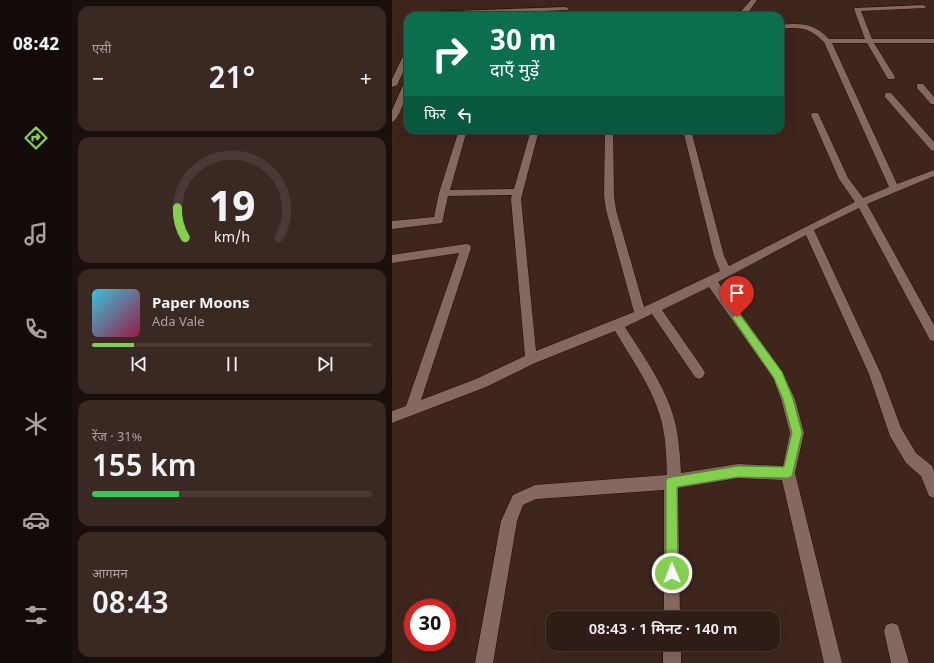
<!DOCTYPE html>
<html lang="hi">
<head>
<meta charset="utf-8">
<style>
  :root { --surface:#2e1c16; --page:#3a2923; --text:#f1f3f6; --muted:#a7a1a1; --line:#493a35; --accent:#83d04e }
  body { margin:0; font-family:Georgia,"Noto Sans Devanagari",serif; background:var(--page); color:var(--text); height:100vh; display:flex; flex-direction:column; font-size:15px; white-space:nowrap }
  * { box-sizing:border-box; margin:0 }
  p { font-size:13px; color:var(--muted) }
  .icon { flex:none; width:22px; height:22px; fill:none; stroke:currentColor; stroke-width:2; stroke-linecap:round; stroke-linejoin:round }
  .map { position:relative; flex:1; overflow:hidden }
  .drawer { display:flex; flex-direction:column; gap:6px; padding:6px; background:#190f0c; width:320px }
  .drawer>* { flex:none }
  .top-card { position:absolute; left:12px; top:12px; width:380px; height:122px; border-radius:12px; box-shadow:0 4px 16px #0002,0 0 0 1px var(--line); background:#0b6e4f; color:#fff; overflow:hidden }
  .speed { position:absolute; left:12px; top:599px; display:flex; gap:8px; font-size:20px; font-weight:700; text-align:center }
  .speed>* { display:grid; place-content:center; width:52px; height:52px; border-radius:50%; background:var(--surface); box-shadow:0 4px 16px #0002,0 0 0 1px var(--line); line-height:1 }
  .speed .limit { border:6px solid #d22; background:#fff; color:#111 }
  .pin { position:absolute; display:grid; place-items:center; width:34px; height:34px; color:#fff; margin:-41px -17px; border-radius:50% 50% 50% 0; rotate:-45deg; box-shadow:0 0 4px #0007 }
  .pin .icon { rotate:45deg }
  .me { position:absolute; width:44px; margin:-22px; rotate:359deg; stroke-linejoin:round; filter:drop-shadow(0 0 3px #0008) }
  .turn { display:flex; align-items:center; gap:14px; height:84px; padding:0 20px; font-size:18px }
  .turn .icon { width:52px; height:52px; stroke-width:2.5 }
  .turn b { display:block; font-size:28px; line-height:34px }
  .then { display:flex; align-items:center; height:38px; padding:0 20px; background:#0003; gap:8px; font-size:15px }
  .big { font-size:30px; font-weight:600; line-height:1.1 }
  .drawer .card { flex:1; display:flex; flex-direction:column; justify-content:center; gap:6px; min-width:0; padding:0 14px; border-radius:12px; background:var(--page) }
  .drawer .dial { align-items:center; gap:0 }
  .dial svg { height:104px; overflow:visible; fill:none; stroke:var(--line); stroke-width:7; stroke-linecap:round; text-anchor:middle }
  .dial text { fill:var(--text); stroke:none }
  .song { display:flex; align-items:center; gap:12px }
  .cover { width:48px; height:48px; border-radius:6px; background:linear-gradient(135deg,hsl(190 70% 55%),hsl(340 70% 35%)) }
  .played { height:4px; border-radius:2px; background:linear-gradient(90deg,var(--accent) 15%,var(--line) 15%) }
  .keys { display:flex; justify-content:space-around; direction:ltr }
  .heat { display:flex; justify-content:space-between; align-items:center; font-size:22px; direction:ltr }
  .charge { height:6px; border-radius:3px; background:linear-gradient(90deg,#34c759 31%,var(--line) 0) }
  .trip { position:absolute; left:154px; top:611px; width:234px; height:40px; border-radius:12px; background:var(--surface); box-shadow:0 4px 16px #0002,0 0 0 1px var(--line); font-weight:600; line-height:40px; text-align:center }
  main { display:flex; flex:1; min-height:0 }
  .tab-bar { display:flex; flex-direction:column; width:72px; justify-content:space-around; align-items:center; background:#120b09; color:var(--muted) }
  .tab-bar .icon { width:28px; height:28px }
  .tab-bar .on { color:var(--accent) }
  .tab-bar b { font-size:18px; color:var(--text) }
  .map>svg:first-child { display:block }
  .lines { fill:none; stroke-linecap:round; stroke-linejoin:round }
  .minor-casing { stroke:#240e07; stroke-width:1 }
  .minor { fill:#85685e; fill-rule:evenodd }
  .route { fill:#83d04e; stroke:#558733 }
</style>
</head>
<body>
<main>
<nav class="tab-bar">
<b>08:42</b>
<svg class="icon on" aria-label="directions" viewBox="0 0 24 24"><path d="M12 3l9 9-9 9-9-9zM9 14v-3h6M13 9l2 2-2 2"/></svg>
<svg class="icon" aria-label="music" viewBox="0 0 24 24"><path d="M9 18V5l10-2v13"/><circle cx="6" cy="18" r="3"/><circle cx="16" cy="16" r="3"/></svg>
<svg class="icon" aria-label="phone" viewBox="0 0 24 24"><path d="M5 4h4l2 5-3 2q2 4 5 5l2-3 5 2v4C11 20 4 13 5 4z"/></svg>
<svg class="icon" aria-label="climate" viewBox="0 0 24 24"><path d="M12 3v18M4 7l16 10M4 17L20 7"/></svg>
<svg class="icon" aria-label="car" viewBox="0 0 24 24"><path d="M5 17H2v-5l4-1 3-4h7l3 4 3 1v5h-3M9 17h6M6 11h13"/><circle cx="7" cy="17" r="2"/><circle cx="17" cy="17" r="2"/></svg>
<svg class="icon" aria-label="filters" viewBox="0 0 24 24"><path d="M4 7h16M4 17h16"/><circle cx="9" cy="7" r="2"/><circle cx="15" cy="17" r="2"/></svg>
</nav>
<section class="drawer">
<div class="card"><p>एसी</p>
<div class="heat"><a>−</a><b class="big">21°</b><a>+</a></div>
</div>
<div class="card dial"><svg viewBox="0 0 100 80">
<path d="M14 69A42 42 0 1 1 86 69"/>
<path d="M14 69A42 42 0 0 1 8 46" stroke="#83d04e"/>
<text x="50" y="56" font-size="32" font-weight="700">19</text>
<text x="50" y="72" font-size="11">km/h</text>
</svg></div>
<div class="card">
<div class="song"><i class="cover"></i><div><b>Paper Moons</b><p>Ada Vale</p></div></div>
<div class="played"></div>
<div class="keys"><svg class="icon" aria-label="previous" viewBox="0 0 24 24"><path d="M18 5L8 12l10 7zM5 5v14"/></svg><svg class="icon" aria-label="pause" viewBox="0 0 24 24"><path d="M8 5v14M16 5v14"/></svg><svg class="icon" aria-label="next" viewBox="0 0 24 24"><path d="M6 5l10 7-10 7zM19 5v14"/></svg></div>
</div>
<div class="card"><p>रेंज · 31%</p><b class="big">155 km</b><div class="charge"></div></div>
<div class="card"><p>आगमन</p><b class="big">08:43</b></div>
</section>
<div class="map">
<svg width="542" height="663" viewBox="0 0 542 663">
  <rect width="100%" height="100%" fill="#3e261d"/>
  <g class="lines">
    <defs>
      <g id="minor">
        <polygon points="359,0 365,0 358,10 352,16 345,16"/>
        <path d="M531,5l3,2 -1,1 -64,3 11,28h62v4h-60l21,34 -1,2h-6l-21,-36h-35l65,141 37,-14v6l-67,28 67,121v16l-4,-1 -71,-132 -45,22 67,144 20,54 15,25 16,13 2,5v27l-5,-2 -8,-20 -15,-13 -16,-27 -21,-62 -63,-139 -88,47 64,89 13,28 9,34 -9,40 47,190h-18l-42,-183 -44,-2 -60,10 2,130h-16v-128l-128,9 -13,6 -6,16 -24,142h-18l26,-142 12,-26 22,-10 132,-10c-1,-21 -1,-42 -8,-62 -9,-29 -28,-55 -44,-82l-80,32 -49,24 -94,36v-12l14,-5 53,-153 -67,10v-8l74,-11 4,1 1,3 -50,152 55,-21 49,-23 -14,-157 1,-4 -64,1 -6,27 -50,6v-8l42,-4 5,-24 20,-63h8l-17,60 64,-1 17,-59h8l-18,69 15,152 98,-39 -28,-102 -2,-15 1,-65h8l1,65 2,15 28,97 76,-36 -6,-15 -31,-126h8l33,126 5,10 126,-64 -16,-23 -28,-64 1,-2h6l1,2 29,63 15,20 26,-11 -65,-145c-16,-15 -23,-15 -44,-13v-4c22,-2 33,-2 49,14h36l-11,-30 1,-1zM317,287l64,91 8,21 9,34 -7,33 -45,-2 -57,9c-1,-17 -2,-35 -6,-51 -9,-35 -31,-65 -50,-95l27,-13 43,63 4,2 4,-2 2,-4 -2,-4 -41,-59z"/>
        <polygon points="174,7 177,9 176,10 104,13 103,16 97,16 97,13 31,16 35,12"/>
        <polygon points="13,52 16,52 16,62 5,85 0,87 0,79"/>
        <path d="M12,83h4c0,8 -8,36 -16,39v-12z"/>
        <polygon points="525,84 531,84 542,97 542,104 539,104 525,88"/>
        <polygon points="493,93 499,93 542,142 542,151 539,150 493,97"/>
        <polygon points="500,623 506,625 517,663 499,663 492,631 494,625"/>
        <rect x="271" y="644" width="18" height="19"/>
      </g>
    </defs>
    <use href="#minor" class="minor-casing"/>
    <use href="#minor" class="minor"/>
  </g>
  <polygon class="route" points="345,314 348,315 390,372 401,399 410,433 401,472 400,476 396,478 346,477 285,487 286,573 284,577 280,579 275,577 274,573 274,482 275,478 346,466 392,467 400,433 391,399 382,378 342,320 340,317"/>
</svg>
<div class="speed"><div class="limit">30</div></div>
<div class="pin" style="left:345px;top:317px;background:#d93025"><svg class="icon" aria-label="arrive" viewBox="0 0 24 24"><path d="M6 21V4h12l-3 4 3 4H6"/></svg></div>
<svg class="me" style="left:280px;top:573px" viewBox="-20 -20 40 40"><circle r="17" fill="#83d04e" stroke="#fff" stroke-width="3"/><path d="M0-11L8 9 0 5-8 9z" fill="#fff"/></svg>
<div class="trip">08:43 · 1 मिनट · 140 m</div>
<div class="top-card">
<div class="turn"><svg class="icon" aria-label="right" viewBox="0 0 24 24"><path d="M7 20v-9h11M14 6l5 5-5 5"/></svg><div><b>30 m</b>दाएँ मुड़ें</div></div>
<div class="then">फिर<svg class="icon" aria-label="left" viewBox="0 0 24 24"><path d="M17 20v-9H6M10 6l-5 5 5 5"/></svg></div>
</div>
</div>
</main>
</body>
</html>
